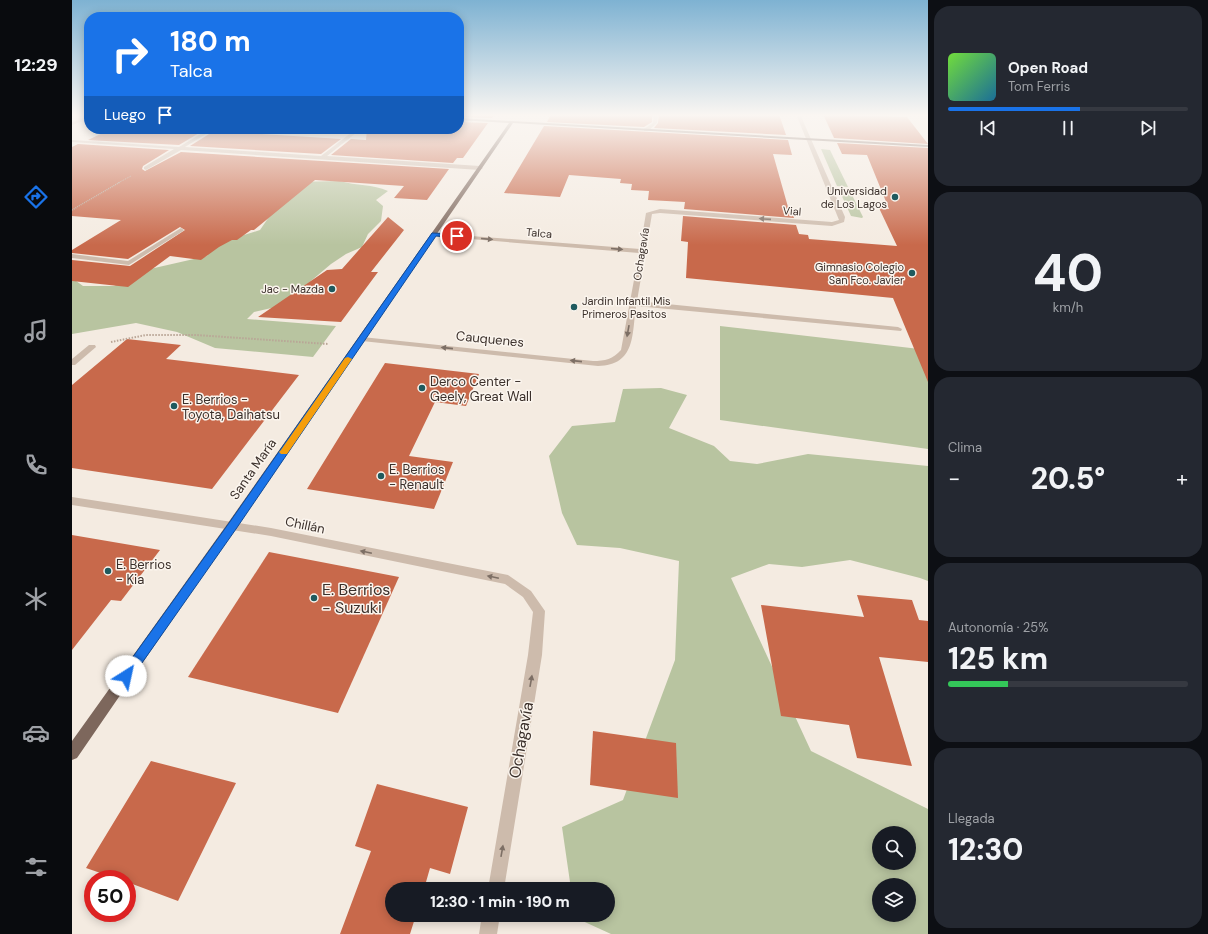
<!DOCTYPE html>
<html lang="es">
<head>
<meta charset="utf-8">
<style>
  :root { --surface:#171b24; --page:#242831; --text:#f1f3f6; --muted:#9ea1a6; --line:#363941; --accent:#1a73e8 }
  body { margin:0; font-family:"DM Sans",sans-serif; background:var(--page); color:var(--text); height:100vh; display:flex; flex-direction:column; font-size:15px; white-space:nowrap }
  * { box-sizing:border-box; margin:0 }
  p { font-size:13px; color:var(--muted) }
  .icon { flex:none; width:22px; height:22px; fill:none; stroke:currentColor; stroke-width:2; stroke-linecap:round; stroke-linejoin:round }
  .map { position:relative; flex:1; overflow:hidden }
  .sheet { display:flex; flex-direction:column; gap:6px; padding:6px; background:#0d0f14; width:280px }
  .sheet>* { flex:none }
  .banner { position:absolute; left:12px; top:12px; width:380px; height:122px; border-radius:16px; box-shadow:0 2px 10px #0003; background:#1a73e8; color:#fff; overflow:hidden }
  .controls { position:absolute; left:800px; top:826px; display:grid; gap:8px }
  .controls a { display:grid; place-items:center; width:44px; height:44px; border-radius:50%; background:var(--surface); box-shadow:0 2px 10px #0003; font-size:20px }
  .speed { position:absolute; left:12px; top:870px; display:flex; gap:8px; font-size:20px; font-weight:700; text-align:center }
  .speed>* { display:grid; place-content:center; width:52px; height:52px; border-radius:50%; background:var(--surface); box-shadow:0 2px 10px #0003; line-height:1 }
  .speed .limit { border:6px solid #d22; background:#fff; color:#111 }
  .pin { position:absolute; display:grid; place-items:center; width:34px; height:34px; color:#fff; margin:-17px; border:2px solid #fff; border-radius:50%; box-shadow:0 1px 4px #0007 }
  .me { position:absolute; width:44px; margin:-22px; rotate:35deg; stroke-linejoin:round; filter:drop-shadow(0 0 3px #0008) }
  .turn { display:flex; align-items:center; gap:14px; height:84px; padding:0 20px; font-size:18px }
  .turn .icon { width:52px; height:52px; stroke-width:2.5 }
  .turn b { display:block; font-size:28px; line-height:34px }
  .then { display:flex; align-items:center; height:38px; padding:0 20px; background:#0003; gap:8px; font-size:15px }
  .big { font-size:30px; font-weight:800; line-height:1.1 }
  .sheet .card { flex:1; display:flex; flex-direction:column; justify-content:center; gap:6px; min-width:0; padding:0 14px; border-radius:16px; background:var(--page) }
  .sheet .dial { align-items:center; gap:0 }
  .dial b { font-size:52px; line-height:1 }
  .song { display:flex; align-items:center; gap:12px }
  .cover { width:48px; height:48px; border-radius:6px; background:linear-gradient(135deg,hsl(100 70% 55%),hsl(200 70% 35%)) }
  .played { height:4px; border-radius:2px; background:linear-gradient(90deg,var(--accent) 55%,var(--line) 55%) }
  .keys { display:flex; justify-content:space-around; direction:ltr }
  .heat { display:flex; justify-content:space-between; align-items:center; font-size:22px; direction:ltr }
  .charge { height:6px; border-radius:3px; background:linear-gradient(90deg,#34c759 25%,var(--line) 0) }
  .trip { position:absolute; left:313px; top:882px; width:230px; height:40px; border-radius:20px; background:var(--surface); box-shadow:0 2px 10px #0003; font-weight:800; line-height:40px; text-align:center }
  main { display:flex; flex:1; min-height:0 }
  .tab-bar { display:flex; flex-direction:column; width:72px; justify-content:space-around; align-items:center; background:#090b0e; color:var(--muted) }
  .tab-bar .icon { width:28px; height:28px }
  .tab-bar .current { color:var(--accent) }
  .tab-bar b { font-size:18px; color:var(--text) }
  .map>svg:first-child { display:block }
  .green { fill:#b8c4a0; fill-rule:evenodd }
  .building { fill:#c8694b }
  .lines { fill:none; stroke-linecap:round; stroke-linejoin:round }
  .path-far2 { stroke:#b9a596; stroke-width:1; stroke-dasharray:1 1; stroke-linecap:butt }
  .path-far1 { stroke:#b9a596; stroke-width:1.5; stroke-dasharray:1 1; stroke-linecap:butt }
  .path { stroke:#b9a596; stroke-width:2; stroke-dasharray:1.5 1.5; stroke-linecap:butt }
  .minor { fill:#cdbbac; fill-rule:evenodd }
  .major { fill:#7d675c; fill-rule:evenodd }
  .oneway { fill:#7d6f65 }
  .route { fill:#1a73e8; stroke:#114b97 }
  .slow { fill:#f59e0b }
  .poi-dot { fill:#1f5a5e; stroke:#fbf5ee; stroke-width:1.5 }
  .labels { text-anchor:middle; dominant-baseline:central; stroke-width:3; stroke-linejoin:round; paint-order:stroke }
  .far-poi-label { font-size:11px; fill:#3b302b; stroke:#fbf5ee; text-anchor:end }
  .far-street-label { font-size:11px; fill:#3b302b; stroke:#fbf5ee }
  .street-label { font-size:13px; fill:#3b302b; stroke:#fbf5ee }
  .poi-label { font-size:13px; fill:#3b302b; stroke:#fbf5ee; text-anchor:start }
  .near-poi-label { font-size:16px; fill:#3b302b; stroke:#fbf5ee; text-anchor:start }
  .near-street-label { font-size:16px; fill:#3b302b; stroke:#fbf5ee }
</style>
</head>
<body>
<main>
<nav class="tab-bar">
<b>12:29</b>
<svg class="icon current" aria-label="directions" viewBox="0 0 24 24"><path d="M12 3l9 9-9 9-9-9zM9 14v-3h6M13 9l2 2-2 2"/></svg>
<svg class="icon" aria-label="music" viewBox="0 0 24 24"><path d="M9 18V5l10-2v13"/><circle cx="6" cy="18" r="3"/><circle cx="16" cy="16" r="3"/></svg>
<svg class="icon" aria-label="phone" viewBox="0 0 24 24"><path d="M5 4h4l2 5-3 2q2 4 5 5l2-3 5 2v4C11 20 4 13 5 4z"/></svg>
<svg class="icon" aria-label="climate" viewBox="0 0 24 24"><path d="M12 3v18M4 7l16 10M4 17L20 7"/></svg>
<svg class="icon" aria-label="car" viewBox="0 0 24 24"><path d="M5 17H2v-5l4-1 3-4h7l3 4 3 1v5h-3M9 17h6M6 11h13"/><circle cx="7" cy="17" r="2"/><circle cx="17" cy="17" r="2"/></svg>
<svg class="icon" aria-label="filters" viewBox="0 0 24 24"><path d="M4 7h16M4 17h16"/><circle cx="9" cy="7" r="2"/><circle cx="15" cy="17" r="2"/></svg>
</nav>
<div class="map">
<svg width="856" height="934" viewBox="0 0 856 934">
  <rect width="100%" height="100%" fill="#f4ebe1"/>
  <g class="green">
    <polygon points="749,149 758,150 776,187 765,186"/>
    <path d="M268,181c16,5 33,3 48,10l-12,9 7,6 -2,15 -13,13 -6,13 -16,7 -15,10 -26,22 -16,18 -35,8 -7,7 89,7 -23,31 -98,-9 -38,-16 -41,-9 -64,11v-56l11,8h31l36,-17 57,-13 5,-11 48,-15 33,-48z"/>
    <polygon points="768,192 779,193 791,217 790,218 779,216"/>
    <polygon points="648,326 856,350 856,449 648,420"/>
    <path d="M589,388l26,7 -18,33 45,18 16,15 27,3 51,-10 120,12v115l-8,-3 -70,-18 -48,7 -33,-3 -38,14 80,173 117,58v125h-317l-35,-16 -1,-3h33v-26h-37l-9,-62 61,-27 52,-140 4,-99 -59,-13 -43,-3 -15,-32 -13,-57 23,-30 43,-4 8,-33zM807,833h30v30h-30zM807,885h30v30h-30z"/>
  </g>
  <g class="building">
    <polygon points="387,114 423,114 420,118 387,117"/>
    <polygon points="479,114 580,114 580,122 572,127 475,122"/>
    <polygon points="587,114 707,114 714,135 582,128 586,123"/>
    <polygon points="751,114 835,117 856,144 762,138"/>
    <polygon points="387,122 416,123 391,158 385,158 381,163 259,155 279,139 294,140 295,129 387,129"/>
    <polygon points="472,126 716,140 720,155 701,154 716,207 719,207 722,218 612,209 613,202 576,200 577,191 559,190 560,184 548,183 549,179 497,175 488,197 432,193"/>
    <polygon points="39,129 117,129 132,130 107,145 16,140"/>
    <polygon points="142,131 269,139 249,154 118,146"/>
    <polygon points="765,143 856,148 856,382 821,298 614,278 616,242 609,241 611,216 724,225 727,234 736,235 737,239 825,246 807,208 817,209 795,155 770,154"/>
    <polygon points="6,144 97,150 71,166 70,169 73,171 109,152 377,169 355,200 322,198 332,186 243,180 182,230 179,230 165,240 160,240 147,247 129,260 98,256 56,287 0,281 0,260 58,266 113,230 108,227 56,259 0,253 0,250 49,220 0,216 0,147"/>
    <polygon points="316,217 332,230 299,272 306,272 269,322 186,317 255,270 270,269"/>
    <polygon points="55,339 109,345 94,359 227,375 140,489 0,468 0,385"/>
    <polygon points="313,363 407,374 394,406 363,402 337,456 381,462 362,509 235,489"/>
    <polygon points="0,535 88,550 49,601 39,600 0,650"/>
    <polygon points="197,552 327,577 266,713 116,677"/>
    <polygon points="785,595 840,600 847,620 856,621 856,662 807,657 840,766 785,758 777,725 709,716 689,605 792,617"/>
    <polygon points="521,731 604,743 606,798 518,785"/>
    <polygon points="79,761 164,783 106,901 55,882 55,879 46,879 14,868"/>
    <polygon points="305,784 396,807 378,874 358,868 352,889 320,889 320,915 344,915 338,934 268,934 299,851 283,846"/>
  </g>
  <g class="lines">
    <polyline class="path-far2" points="46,183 59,176"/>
    <polyline class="path-far1" points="0,210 48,182"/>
    <polyline class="path" points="39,342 74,335 124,335 256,344"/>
    <g class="minor">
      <polygon points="582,114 586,114 585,123 576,131 572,131 572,129 581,123"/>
      <path d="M724,114h4l45,103 -1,5 -12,4 -172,-13 -8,1 -15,87 261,26 4,2 -1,2 -265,-25c-4,28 0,59 -38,60l-236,-25 -4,-2 4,-2 231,24c12,0 20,-2 28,-11l18,-97 -205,-17 -3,-2 1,-1 208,16 6,-36 14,-4 172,13 7,-2z"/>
      <polygon points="17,116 17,119 0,125 0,122"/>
      <polygon points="137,129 142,129 113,147 249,156 284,129 289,129 255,156 408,166 411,168 408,170 109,150 74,170 72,169 72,167 102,149 0,142 0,140 107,147"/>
      <polygon points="109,228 112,230 111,231 57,265 0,258 0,254 56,261"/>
      <polygon points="17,345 23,345 24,347 3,365 0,365 0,359"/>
      <polygon points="0,497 199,528 436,575 459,591 473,611 470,655 432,889 416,889 456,655 461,612 451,597 433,584 199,536 0,505"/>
      <polygon points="410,915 428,915 425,934 407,934"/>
    </g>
    <polygon class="major" points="387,118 856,145 856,147 441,123 5,758 0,760 0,741 156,523 437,123 387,120"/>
  </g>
  <defs><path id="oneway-solid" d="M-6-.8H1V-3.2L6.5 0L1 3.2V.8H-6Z"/></defs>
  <g class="oneway">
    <use href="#oneway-solid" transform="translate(693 219) rotate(-176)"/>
    <use href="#oneway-solid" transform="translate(415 239) rotate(5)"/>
    <use href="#oneway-solid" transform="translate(545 249) rotate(5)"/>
    <use href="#oneway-solid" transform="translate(556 331) rotate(100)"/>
    <use href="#oneway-solid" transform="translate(375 348) rotate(-174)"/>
    <use href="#oneway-solid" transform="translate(504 361) rotate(-174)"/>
    <use href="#oneway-solid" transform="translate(294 552) rotate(-168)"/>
    <use href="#oneway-solid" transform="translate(421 577) rotate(-168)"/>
    <use href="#oneway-solid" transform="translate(459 681) rotate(-80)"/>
    <use href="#oneway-solid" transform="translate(430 851) rotate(-80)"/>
  </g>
  <linearGradient id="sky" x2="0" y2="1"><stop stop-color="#7eb2d2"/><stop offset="0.47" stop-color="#faf6f2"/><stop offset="1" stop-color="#faf6f2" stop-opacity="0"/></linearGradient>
  <rect width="856" height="245" fill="url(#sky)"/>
  <polygon class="route" points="360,233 385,234 388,236 385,238 364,236 164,529 58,680 54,681 50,680 48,676 50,672 157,523"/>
  <polygon class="slow" points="276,357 280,359 215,454 209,454 207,452 209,450 273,358"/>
  <g class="poi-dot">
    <circle cx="823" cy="197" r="4"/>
    <circle cx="840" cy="273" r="4"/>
    <circle cx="260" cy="289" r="4"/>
    <circle cx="502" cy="307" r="4"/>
    <circle cx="350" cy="388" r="4"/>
    <circle cx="102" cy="406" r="4"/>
    <circle cx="309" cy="476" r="4"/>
    <circle cx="36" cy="571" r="4"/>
    <circle cx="242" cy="598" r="4"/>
  </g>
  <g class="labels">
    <g class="far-poi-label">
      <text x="815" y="191">Universidad<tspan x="815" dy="13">de Los Lagos</tspan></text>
      <text x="832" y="267">Gimnasio Colegio<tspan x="832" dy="13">San Fco. Javier</tspan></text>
      <text x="252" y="289">Jac - Mazda</text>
      <text x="510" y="301" text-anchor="start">Jardin Infantil Mis<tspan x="510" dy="13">Primeros Pasitos</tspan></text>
    </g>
    <g class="far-street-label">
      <text transform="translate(720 211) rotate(4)">Vial</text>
      <text transform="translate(467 233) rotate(5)">Talca</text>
      <text transform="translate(569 254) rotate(-81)">Ochagavía</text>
    </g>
    <g class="street-label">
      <text transform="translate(418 339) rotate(6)">Cauquenes</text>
      <text transform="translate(181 469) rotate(-55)">Santa María</text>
      <text transform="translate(233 525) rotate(12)">Chillán</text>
    </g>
    <g class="poi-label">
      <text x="358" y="381">Derco Center -<tspan x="358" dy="15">Geely, Great Wall</tspan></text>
      <text x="110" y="399">E. Berrios -<tspan x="110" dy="15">Toyota, Daihatsu</tspan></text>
      <text x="317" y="469">E. Berrios<tspan x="317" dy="15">- Renault</tspan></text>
      <text x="44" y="564">E. Berrios<tspan x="44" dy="15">- Kia</tspan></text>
    </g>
    <g class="near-poi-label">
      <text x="250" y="589">E. Berrios<tspan x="250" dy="18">- Suzuki</tspan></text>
    </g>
    <g class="near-street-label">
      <text transform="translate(449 740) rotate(-80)">Ochagavía</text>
    </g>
  </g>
</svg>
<div class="controls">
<a><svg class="icon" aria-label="search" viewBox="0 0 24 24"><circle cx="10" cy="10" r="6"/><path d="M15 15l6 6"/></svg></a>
<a><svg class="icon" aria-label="layers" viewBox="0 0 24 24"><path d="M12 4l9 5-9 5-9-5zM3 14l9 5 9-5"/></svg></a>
</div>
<div class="speed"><div class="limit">50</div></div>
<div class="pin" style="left:385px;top:236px;background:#d93025"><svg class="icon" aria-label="arrive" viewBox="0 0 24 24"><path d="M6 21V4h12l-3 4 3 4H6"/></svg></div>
<svg class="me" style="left:54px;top:676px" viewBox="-20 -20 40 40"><circle r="19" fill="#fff"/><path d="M0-13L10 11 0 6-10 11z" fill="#1a73e8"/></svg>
<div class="trip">12:30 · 1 min · 190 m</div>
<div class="banner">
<div class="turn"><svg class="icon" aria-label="right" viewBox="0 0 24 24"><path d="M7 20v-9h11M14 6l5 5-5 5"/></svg><div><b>180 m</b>Talca</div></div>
<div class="then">Luego<svg class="icon" aria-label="arrive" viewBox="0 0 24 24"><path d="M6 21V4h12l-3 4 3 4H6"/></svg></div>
</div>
</div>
<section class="sheet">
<div class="card">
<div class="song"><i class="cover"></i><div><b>Open Road</b><p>Tom Ferris</p></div></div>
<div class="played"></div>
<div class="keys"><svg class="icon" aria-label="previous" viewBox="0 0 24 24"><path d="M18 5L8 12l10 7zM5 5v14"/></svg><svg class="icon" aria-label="pause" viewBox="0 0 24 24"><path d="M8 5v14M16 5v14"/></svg><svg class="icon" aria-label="next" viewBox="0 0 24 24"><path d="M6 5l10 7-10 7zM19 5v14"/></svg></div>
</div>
<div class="card dial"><b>40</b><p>km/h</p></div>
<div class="card"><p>Clima</p>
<div class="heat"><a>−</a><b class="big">20.5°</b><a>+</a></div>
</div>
<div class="card"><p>Autonomía · 25%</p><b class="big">125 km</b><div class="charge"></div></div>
<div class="card"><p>Llegada</p><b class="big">12:30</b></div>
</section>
</main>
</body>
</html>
